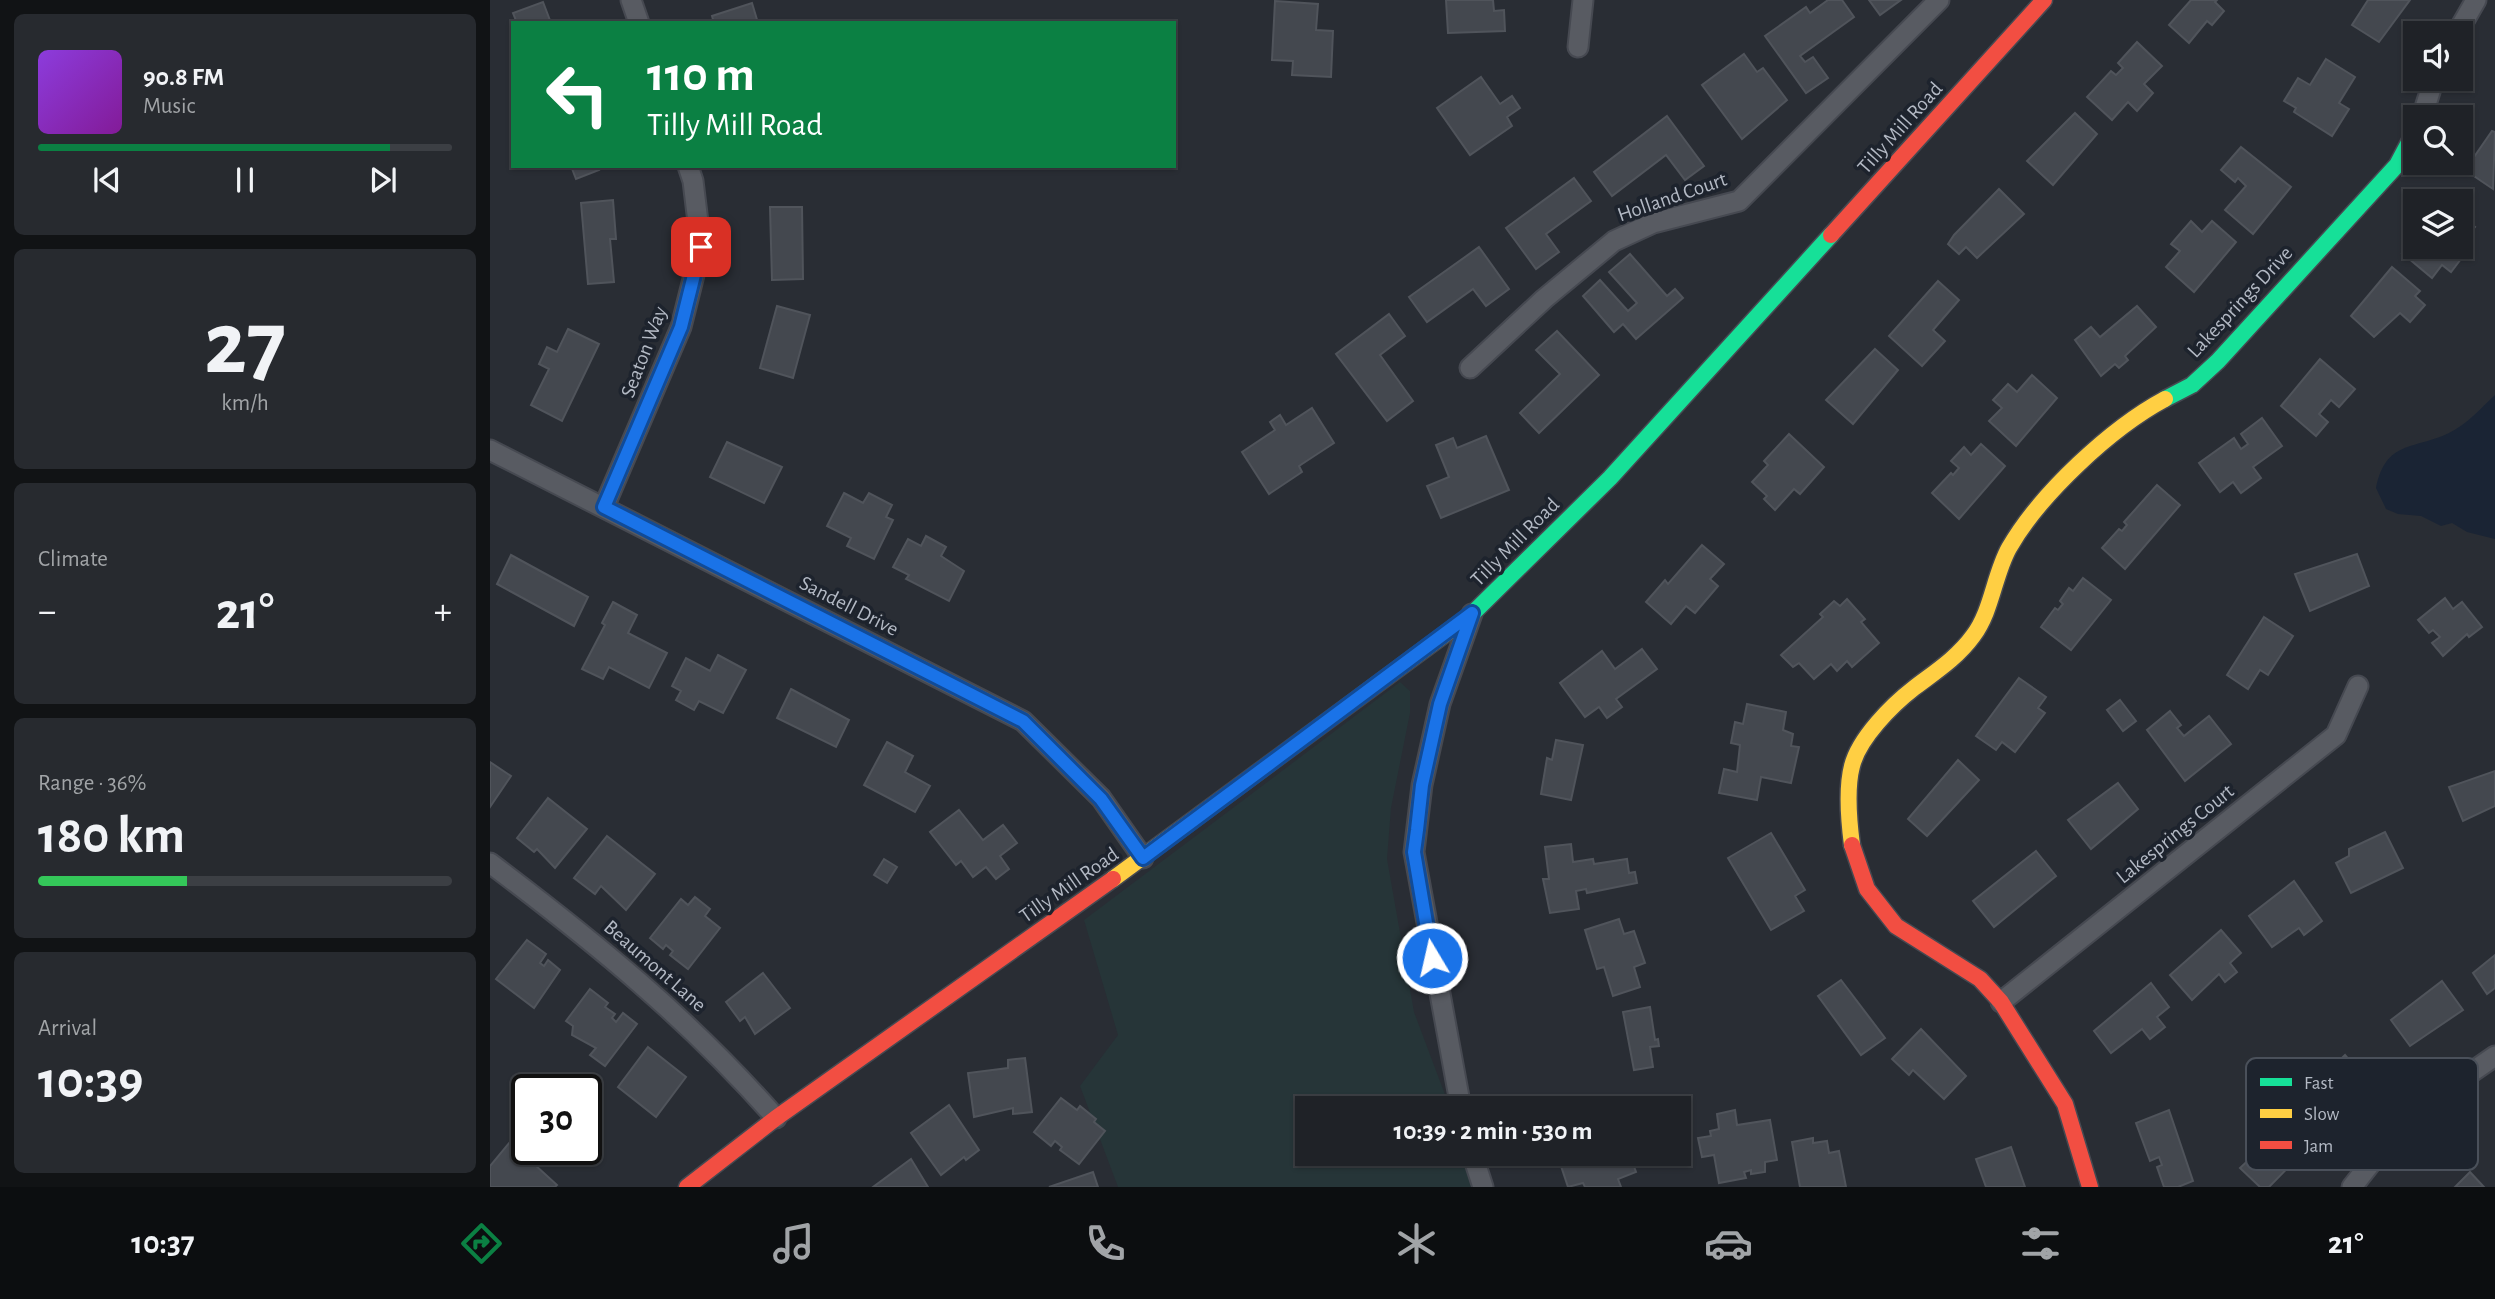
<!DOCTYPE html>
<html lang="en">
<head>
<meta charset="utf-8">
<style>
  :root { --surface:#1f2227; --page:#272a2f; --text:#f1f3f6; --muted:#a1a4a7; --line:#3c3f44; --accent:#0b8043 }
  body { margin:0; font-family:"Alegreya Sans",sans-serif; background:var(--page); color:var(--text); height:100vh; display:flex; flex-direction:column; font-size:26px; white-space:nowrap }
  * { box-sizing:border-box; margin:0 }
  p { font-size:23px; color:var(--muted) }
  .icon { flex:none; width:38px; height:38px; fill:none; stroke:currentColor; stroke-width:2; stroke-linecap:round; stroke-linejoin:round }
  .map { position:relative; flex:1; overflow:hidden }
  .sheet { display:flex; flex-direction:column; gap:14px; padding:14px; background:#111315; width:490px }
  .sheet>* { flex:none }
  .guide { position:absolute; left:21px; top:21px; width:665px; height:147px; border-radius:0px; box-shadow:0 2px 5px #0004,0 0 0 2px var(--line); background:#0b8043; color:#fff; overflow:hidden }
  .fabs { position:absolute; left:1913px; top:21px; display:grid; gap:14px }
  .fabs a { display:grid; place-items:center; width:70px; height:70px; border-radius:0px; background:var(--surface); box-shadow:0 2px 5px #0004,0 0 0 2px var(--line); font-size:35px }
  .speed { position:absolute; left:21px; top:1074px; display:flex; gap:14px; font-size:35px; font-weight:700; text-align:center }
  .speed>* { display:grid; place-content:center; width:91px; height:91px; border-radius:50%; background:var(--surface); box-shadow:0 2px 5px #0004,0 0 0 2px var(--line); line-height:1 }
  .speed .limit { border:4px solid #111; border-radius:10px; background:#fff; color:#111 }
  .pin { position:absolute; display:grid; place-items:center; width:60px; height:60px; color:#fff; margin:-30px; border-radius:14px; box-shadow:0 4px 10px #0006 }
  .me { position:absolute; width:77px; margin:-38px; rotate:351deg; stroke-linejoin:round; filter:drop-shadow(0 0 5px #0008) }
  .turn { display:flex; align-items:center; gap:24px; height:147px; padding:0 21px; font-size:32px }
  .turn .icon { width:91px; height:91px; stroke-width:2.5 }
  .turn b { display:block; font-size:49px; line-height:60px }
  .big { font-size:52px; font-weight:700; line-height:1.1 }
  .sheet .tile { flex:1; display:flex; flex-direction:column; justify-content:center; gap:10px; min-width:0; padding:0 24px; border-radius:10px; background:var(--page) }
  .sheet .dial { align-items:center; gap:0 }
  .dial b { font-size:91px; line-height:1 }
  .song { display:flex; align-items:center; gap:21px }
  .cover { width:84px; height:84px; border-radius:10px; background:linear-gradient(135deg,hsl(270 70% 55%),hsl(290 70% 35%)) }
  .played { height:7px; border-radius:4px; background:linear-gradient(90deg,var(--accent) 85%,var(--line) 85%) }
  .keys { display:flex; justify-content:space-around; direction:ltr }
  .heat { display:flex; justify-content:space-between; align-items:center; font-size:38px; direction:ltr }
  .charge { height:10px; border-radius:5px; background:linear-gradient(90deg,#34c759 36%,var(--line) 0) }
  .trip { position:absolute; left:805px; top:1096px; width:396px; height:70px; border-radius:0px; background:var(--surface); box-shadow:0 2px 5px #0004,0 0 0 2px var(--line); font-weight:700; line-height:70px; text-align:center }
  .dock { display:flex; height:112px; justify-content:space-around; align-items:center; background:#0c0e10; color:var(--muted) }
  .dock .icon { width:49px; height:49px }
  .dock .current { color:var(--accent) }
  .dock b { font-size:32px; color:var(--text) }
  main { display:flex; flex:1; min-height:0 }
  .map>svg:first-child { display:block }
  .green { fill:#263538 }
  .water { fill:#1a2434 }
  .building { fill:#44484f; stroke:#50545b; stroke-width:2 }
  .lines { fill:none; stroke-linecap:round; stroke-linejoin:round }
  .street-casing { stroke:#464951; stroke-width:23 }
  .fast-casing { stroke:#464951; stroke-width:19 }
  .slow-casing { stroke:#464951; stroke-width:19 }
  .jam-casing { stroke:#464951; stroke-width:19 }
  .street { stroke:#585b62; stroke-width:19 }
  .fast { stroke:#16e098; stroke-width:16 }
  .slow { stroke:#ffcf43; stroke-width:16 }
  .jam { stroke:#f24e42; stroke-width:16 }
  .route-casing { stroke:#114b97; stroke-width:18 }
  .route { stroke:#1a73e8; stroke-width:12 }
  .labels { text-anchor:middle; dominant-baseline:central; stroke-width:7; stroke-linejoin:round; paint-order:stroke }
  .street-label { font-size:21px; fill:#b3b9c4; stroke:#1d232d }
  .key { fill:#1d232d; stroke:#4a505a; stroke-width:2 }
  .key-label { font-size:19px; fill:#b3b9c4 }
</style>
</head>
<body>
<main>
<section class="sheet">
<div class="tile">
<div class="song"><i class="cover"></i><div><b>90.8 FM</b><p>Music</p></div></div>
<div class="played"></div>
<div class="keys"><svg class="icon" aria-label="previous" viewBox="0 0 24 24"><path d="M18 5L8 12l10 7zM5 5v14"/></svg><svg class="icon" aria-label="pause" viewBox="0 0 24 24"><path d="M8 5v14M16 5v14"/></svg><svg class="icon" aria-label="next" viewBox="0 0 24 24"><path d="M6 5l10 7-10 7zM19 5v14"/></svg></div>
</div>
<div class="tile dial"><b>27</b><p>km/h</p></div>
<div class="tile"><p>Climate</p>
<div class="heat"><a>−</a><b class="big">21°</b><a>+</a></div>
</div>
<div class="tile"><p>Range · 36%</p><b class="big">180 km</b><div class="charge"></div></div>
<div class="tile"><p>Arrival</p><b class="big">10:39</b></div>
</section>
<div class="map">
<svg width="2005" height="1187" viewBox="0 0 2005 1187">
  <rect width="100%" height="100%" fill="#292d34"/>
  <polygon class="green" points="910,682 920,691 920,713 901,808 897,859 924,1012 960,1108 817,1108 817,1153 973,1153 984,1187 628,1187 590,1086 628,1035 594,920"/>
  <path class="water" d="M2005,395v144l-28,-7 -15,-9 -11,3 -20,-10 -23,-2 -12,-5 -10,-21c10,-48 37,-38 73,-55 17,-8 32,-25 46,-38z"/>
  <g class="building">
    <polygon points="956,0 1003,0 1004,11 1014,10 1015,31 958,33"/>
    <polygon points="1338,0 1352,0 1364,17 1310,56 1315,62 1323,57 1338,78 1316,93 1275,36 1316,7 1320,13"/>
    <polygon points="1379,0 1411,0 1390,15"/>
    <polygon points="1701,0 1727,0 1725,2 1734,11 1722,25 1717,21 1699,43 1679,25"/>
    <polygon points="1878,0 1920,0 1889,42 1862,25"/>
    <polygon points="785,1 828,4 826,30 843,31 841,77 802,75 803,61 782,60"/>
    <polygon points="53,2 61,23 27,23 23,13"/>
    <polygon points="262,3 268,23 224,23 222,16"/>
    <polygon points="1647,42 1672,66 1654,84 1663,93 1647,111 1638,102 1622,120 1597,97 1621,71 1626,75 1633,68 1628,63"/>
    <polygon points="1254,54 1267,72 1273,68 1297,100 1252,139 1212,85"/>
    <polygon points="1836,59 1865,77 1849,103 1859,109 1842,136 1804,112 1806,108 1794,101 1808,78 1820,85"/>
    <polygon points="991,77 1010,104 1022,96 1030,108 1017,117 1022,126 980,155 947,108"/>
    <polygon points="1585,113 1607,134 1563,185 1537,161"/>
    <polygon points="1177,116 1214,166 1195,180 1176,155 1122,196 1104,172"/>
    <polygon points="2002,131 2005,132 2003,189 1975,170"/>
    <polygon points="1751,147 1801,187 1763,234 1735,210 1756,186 1748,178 1745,182 1731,170"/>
    <polygon points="81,166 107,166 109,170 86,179"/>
    <polygon points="1084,178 1101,201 1056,234 1069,252 1046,269 1016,228"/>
    <polygon points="1509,189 1534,214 1487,258 1476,247 1469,254 1458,244 1464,235"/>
    <polygon points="123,200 126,239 120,239 124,282 98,284 91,203"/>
    <polygon points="280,207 312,207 313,279 282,280"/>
    <polygon points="1970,215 1985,227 1971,245 1970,244"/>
    <polygon points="1701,221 1712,232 1722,221 1746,242 1704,292 1676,267 1690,251 1681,244"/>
    <polygon points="1925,237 1925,247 1967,247 1963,252 1971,259 1961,272 1952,265 1942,278 1912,253"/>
    <polygon points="989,247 1019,289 996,306 983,289 937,322 919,297"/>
    <polygon points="1140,254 1177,296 1185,289 1193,298 1146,339 1133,324 1124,332 1093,296 1110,280 1138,311 1147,303 1119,272"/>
    <polygon points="1902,267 1930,291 1925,296 1935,305 1920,322 1910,313 1884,337 1861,316"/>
    <polygon points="1448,281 1469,300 1443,330 1455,341 1432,366 1399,336"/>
    <polygon points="287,306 320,315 303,378 270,368"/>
    <polygon points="1647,306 1666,327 1635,356 1638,360 1629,368 1625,364 1611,376 1585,340 1601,327 1610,337"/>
    <polygon points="899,314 915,336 890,355 923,401 897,421 846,354"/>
    <polygon points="78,329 109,344 72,421 41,405 59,369 49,364 57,347 67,352"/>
    <polygon points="1067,331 1109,375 1049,433 1030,413 1070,374 1046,350"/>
    <polygon points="1385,349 1408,370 1363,424 1336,400"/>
    <polygon points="1830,359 1865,389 1849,407 1841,400 1829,414 1838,422 1826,436 1791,406"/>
    <polygon points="1542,375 1567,398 1526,446 1499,421 1512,408 1503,400 1518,384 1527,392"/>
    <polygon points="822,408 844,443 809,466 812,472 779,494 752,452 785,430 780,422 790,415 796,425"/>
    <polygon points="1772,418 1792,446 1763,467 1771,478 1751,493 1743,482 1730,492 1709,463 1744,438 1751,449 1758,444 1751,434"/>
    <polygon points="1299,434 1334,467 1310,494 1304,489 1285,510 1274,499 1277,496 1262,482 1278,465 1274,461"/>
    <polygon points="996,436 1019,490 951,518 937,486 959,477 946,445 963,438 967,448"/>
    <polygon points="237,442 292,467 274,503 220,477"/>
    <polygon points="1491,444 1515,466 1469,519 1442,493 1461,473 1463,475 1469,468 1461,461 1474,447 1481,455"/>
    <polygon points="1667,485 1690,505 1635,569 1612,548 1629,529 1632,531 1637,525 1634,522"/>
    <polygon points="354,493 373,503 379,493 402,505 396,517 403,520 384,559 357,546 361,538 337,526"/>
    <polygon points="436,536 456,547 451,556 474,571 459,601 416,579 419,575 403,567 418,539 431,546"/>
    <polygon points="1212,545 1234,564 1220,579 1228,586 1205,613 1196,606 1181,624 1156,602 1175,580 1178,584"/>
    <polygon points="1867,554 1879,586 1820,611 1805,574"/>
    <polygon points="21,555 98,597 84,626 7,584"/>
    <polygon points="1593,578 1621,600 1581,650 1551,627 1565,608 1568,610 1573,604 1570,601 1579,588 1583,591"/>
    <polygon points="1955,598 1963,609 1972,602 1992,627 1979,637 1977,634 1953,656 1942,643 1950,637 1943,630 1939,633 1928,620"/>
    <polygon points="1357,599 1375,619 1371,622 1389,643 1362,667 1357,661 1347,671 1341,664 1324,679 1309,663 1303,667 1291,655 1333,617 1330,614 1344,601 1350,606"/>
    <polygon points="123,602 147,615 138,633 177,653 159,688 119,667 113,679 92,669 115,625 112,623"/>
    <polygon points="1774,617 1803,636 1778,675 1770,670 1758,689 1737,675"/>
    <polygon points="1152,649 1167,669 1126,699 1132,707 1117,718 1109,707 1095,717 1070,683 1112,651 1125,669"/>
    <polygon points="228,655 256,670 233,713 209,701 204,710 186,700 191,691 182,686 196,658 220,671"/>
    <polygon points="1529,678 1556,697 1548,708 1555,713 1525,752 1512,742 1506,750 1486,736"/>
    <polygon points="301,689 359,720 346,747 287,718"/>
    <polygon points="1630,700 1646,721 1633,731 1617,710"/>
    <polygon points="1257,704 1296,712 1293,730 1303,734 1301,746 1309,747 1301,783 1271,777 1267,800 1229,793 1234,769 1247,772 1250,745 1241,743 1245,722 1253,724"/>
    <polygon points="1680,711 1691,725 1687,728 1694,736 1719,716 1741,744 1695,781 1657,730"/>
    <polygon points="1066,740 1093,745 1081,800 1051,794 1057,758 1062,760"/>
    <polygon points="397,742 423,756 415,772 440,786 425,812 374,785"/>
    <polygon points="1468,760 1489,780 1437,836 1418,819"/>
    <polygon points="0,762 21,776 0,807"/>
    <polygon points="2005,771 2005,806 1973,821 1959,787"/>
    <polygon points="1628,783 1648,809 1601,849 1578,820"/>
    <polygon points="58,798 97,829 65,868 47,849 44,852 27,838"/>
    <polygon points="469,810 493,840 513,825 527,843 510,856 519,869 506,879 496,867 483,877 471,861 466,865 440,832"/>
    <polygon points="1895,832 1913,868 1861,893 1846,863 1859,856 1859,849"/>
    <polygon points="1281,833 1315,890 1305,896 1314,911 1281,930 1238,858"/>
    <polygon points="117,836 165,874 136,910 111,886 105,894 84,878"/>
    <polygon points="1081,844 1083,862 1103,859 1104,864 1137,859 1139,873 1145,872 1147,883 1097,893 1096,889 1086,891 1089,909 1060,913 1053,879 1059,879 1055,847"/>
    <polygon points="1546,851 1566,876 1504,927 1483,901"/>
    <polygon points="394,859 407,867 397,883 384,875"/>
    <polygon points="1804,881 1832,921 1814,935 1809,928 1782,947 1759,916"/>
    <polygon points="205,897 220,909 215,916 230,928 198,969 180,955 183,951 176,945 173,949 160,938 191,899 198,905"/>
    <polygon points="1129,919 1134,934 1144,931 1155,963 1144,967 1150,987 1123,996 1114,967 1107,969 1095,930"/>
    <polygon points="1731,930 1751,953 1740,963 1747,972 1735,982 1729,974 1702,1000 1680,975"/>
    <polygon points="37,940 56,954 50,963 54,966 58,960 70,970 44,1008 6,979"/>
    <polygon points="2005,955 2005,988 1997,994 1983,973"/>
    <polygon points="273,973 300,1008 265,1034 255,1017 250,1021 236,1002"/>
    <polygon points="1351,980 1395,1038 1371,1055 1328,996"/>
    <polygon points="1952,981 1973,1010 1920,1046 1901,1020"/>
    <polygon points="1661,983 1679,1007 1667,1017 1675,1027 1660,1039 1652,1029 1621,1053 1604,1031"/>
    <polygon points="100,989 118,1003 115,1007 125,1014 122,1018 126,1022 133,1013 147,1024 115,1066 100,1055 106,1048 82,1035 83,1026 76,1021"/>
    <polygon points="1160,1007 1165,1040 1168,1039 1169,1046 1160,1047 1163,1067 1144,1070 1133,1012"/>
    <polygon points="1431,1029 1476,1076 1454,1099 1423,1070 1419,1075 1402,1059"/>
    <polygon points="158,1047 196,1077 166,1117 128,1087"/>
    <polygon points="1855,1055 1880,1085 1855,1106 1857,1109 1834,1125 1811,1098"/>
    <polygon points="535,1058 542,1112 523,1114 523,1108 484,1117 478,1073 518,1068 518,1060"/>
    <polygon points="571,1098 587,1110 590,1106 606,1119 604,1122 615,1131 589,1164 570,1150 572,1147 565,1141 561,1146 544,1132"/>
    <polygon points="459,1105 489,1150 476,1160 474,1157 451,1175 421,1133"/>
    <polygon points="1245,1110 1247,1125 1280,1120 1287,1160 1275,1162 1275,1172 1261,1174 1261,1170 1254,1172 1256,1178 1229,1183 1224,1155 1212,1157 1208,1138 1221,1136 1220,1131 1229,1129 1227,1114"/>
    <polygon points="1679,1110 1703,1181 1688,1187 1674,1187 1667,1167 1672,1165 1669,1157 1660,1161 1646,1123"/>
    <polygon points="1781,1118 1791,1127 1798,1120 1823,1142 1779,1187 1770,1187 1750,1168 1778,1142 1772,1137 1768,1142 1764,1139"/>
    <polygon points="1323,1138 1323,1143 1337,1141 1339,1153 1349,1151 1356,1187 1310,1187 1302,1142"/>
    <polygon points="20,1142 67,1185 65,1187 0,1187 0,1166"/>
    <polygon points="1521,1147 1535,1187 1496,1187 1486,1159"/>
    <polygon points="1072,1153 1139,1153 1146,1172 1128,1179 1131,1187 1095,1187 1093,1183 1078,1187 1071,1166 1076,1164"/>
    <polygon points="421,1159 438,1187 383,1187"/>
    <polygon points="603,1172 608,1187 559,1187"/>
    <polygon points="1980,1172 1994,1187 1965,1187"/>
  </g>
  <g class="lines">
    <defs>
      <g id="street">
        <polyline points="141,0 149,23"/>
        <polyline points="1967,33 1986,0"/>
        <polyline points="1088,47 1093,0"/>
        <polyline points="1932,117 1944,79"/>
        <polyline points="980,368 1054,299 1124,241 1163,223 1249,201 1449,0"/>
        <polyline points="0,450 533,721 611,798 653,858"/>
        <polyline points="114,507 191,327 211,247 203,181 198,166"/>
        <path d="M0,863c106,80 198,155 286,255"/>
        <polyline points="1511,1002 1846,735 1868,686"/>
        <polyline points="971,1108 924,852 932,785 950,704 982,614"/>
        <polyline points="982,1153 993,1187"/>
        <polyline points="1862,1187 1899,1140 1937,1103 2005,1056"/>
      </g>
      <g id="fast">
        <polyline points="1675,399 1702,385 1728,361 1907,165 1925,131"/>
        <polyline points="966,626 983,613 1120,478 1341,235"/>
      </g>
      <g id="slow">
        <path d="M1362,845c-3,-23 -6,-56 0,-79 7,-28 40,-61 62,-78 21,-16 43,-30 59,-52 19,-25 21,-61 36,-88 31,-54 102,-120 156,-149"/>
        <polyline points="623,879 966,626"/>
      </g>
      <g id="jam">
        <polyline points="1341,235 1554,0"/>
        <polyline points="1362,845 1377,889 1406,926 1490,979 1511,1002 1575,1104 1600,1187"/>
        <polyline points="197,1187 286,1118 623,879"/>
      </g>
    </defs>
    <use href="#street" class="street-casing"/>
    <use href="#fast" class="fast-casing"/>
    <use href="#slow" class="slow-casing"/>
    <use href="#jam" class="jam-casing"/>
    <use href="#street" class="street"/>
    <use href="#fast" class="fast"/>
    <use href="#slow" class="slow"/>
    <use href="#jam" class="jam"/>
  </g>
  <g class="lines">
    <defs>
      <polyline id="route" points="211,247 191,327 114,507 533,721 611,799 653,858 982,613 950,704 932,785 927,830 924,852 942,958"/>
    </defs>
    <use href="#route" class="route-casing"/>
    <use href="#route" class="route"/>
  </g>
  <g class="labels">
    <g class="street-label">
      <text transform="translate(1410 128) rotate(-48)">Tilly Mill Road</text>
      <text transform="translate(1182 197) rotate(-19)">Holland Court</text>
      <text transform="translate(1750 302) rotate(-47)">Lakesprings Drive</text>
      <text transform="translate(154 352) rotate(-69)">Seaton Way</text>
      <text transform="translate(1025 542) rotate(-45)">Tilly Mill Road</text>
      <text transform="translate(359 606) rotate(27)">Sandell Drive</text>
      <text transform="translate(1685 834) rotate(-39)">Lakesprings Court</text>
      <text transform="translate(579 885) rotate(-35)">Tilly Mill Road</text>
      <text transform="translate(165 966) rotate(41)">Beaumont Lane</text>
    </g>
  </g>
  <rect x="1756" y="1058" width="232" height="112" rx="10" class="key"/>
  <rect x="1770" y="1078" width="32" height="8" fill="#16e098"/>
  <rect x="1770" y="1109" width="32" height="9" fill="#ffcf43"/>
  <rect x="1770" y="1141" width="32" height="8" fill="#f24e42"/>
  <g class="key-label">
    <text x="1814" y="1089">Fast</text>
    <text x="1814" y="1120">Slow</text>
    <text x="1814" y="1152">Jam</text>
  </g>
</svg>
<div class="fabs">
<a><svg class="icon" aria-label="sound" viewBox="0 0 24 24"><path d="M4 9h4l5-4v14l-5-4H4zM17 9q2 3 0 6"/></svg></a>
<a><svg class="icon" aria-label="search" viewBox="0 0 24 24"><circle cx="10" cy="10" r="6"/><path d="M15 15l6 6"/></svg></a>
<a><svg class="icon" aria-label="layers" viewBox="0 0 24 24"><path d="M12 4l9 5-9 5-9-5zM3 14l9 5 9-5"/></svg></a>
</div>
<div class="speed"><div class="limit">30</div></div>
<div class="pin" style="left:211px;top:247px;background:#d93025"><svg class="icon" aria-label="arrive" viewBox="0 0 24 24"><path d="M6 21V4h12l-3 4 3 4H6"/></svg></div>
<svg class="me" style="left:942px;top:958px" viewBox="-20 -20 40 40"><circle r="17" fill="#1a73e8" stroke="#fff" stroke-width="3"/><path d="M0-11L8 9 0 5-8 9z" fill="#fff"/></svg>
<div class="trip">10:39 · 2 min · 530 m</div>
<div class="guide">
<div class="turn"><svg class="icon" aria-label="left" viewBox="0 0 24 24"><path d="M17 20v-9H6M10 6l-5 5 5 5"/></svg><div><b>110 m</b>Tilly Mill Road</div></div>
</div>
</div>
</main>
<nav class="dock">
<b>10:37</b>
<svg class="icon current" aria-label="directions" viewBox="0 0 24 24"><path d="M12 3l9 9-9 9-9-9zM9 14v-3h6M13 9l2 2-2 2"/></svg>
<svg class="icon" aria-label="music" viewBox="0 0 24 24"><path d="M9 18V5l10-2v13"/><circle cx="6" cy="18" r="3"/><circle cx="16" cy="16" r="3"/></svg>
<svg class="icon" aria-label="phone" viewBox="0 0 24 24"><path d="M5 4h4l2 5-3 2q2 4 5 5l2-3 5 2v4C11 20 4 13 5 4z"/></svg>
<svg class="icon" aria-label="climate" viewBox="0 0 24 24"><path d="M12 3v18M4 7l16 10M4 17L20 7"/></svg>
<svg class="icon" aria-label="car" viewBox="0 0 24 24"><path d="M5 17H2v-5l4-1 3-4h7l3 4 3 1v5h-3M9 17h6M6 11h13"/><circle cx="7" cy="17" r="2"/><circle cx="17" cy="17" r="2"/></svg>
<svg class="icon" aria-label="filters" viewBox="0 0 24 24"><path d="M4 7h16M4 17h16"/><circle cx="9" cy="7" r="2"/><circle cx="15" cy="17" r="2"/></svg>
<b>21°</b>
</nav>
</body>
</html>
